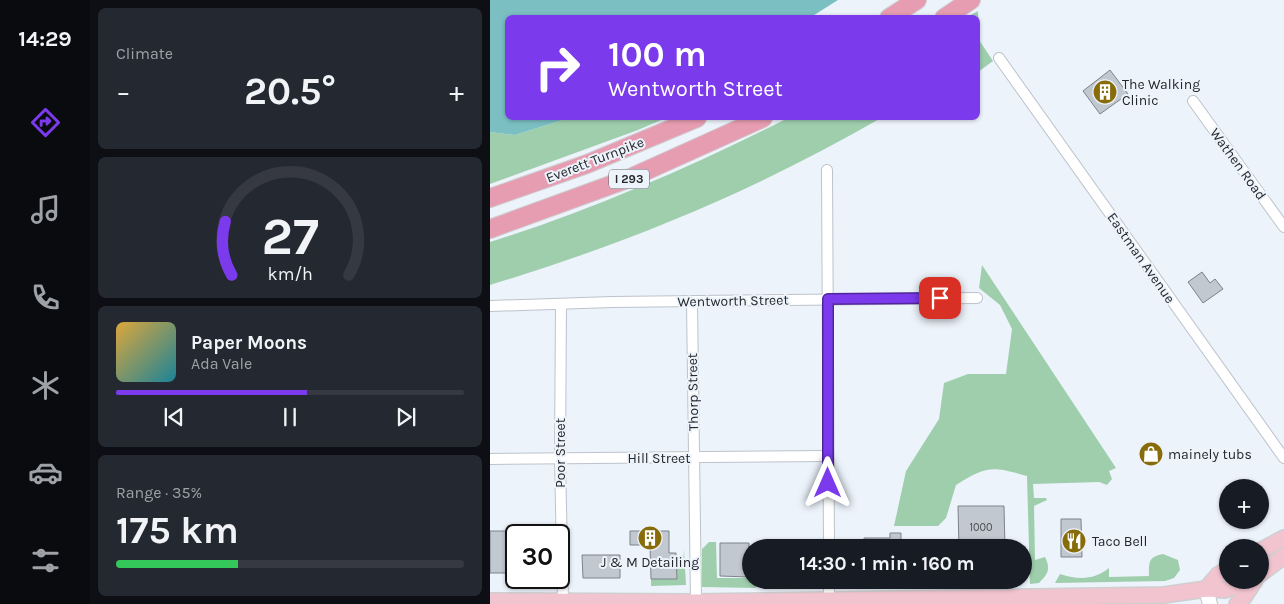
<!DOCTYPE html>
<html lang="en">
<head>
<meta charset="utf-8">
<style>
  :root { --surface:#171b24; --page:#242831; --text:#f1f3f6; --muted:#9ea1a6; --line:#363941; --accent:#7c3aed }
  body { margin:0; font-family:Karla,sans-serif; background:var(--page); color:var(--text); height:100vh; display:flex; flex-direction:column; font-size:19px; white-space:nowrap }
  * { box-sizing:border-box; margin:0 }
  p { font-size:16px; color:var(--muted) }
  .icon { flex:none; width:28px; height:28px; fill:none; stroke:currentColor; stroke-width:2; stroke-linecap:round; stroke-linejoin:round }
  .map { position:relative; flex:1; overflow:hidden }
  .side { display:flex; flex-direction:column; gap:8px; padding:8px; background:#0d0f14; width:400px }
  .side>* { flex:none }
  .guide { position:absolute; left:15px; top:15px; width:475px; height:105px; border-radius:8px; box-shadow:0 1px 4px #0004; background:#7c3aed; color:#fff; overflow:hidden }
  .fabs { position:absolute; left:729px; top:479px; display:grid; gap:10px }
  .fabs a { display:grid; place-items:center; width:50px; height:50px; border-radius:50%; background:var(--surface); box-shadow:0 1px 4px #0004; font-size:25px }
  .speed { position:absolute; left:15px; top:524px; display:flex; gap:10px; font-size:25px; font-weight:700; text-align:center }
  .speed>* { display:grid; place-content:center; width:65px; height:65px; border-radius:50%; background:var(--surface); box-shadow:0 1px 4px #0004; line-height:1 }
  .speed .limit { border:2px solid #111; border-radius:8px; background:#fff; color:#111 }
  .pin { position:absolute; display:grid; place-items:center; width:42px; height:42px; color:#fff; margin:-21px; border-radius:10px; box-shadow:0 2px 8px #0006 }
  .me { position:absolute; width:55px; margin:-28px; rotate:0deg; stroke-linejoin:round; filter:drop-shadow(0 0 4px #0008) }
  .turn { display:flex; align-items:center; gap:18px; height:105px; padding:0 20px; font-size:22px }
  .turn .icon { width:65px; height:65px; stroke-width:2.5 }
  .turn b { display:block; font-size:35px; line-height:42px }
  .big { font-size:38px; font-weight:700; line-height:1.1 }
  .side .tile { flex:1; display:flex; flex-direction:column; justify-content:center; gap:8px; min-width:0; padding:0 18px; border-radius:8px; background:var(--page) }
  .side .dial { align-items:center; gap:0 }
  .dial svg { height:130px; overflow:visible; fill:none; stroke:var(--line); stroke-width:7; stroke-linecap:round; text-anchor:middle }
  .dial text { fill:var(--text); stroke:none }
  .song { display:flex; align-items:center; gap:15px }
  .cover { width:60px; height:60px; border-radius:8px; background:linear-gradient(135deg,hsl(40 70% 55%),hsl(190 70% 35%)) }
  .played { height:5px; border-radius:2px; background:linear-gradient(90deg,var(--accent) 55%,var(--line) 55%) }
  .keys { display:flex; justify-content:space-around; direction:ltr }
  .heat { display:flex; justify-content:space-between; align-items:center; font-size:28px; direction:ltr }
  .charge { height:8px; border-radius:4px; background:linear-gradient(90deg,#34c759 35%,var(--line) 0) }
  .trip { position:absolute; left:252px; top:539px; width:290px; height:50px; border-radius:25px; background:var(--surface); box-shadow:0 1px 4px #0004; font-weight:700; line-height:50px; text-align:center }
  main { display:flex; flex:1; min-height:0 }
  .menu { display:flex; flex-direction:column; width:90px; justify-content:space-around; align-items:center; background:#090b0e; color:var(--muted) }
  .menu .icon { width:35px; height:35px }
  .menu .on { color:var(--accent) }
  .menu b { font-size:22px; color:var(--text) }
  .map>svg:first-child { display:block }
  .green { fill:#9fcead }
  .water { fill:#7bbfc3 }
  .building { fill:#c2c8d0; stroke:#7d838b }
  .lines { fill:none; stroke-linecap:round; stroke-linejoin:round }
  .minor-casing { stroke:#bdc3cb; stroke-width:12 }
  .secondary-casing { stroke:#bdc3cb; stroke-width:16 }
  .primary-casing { stroke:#cfcfd0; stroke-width:18 }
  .motorway-casing { stroke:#cfcfd0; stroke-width:20 }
  .minor { stroke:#fff; stroke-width:10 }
  .secondary { stroke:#fff; stroke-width:14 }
  .primary { stroke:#f1c4d0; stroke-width:15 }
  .motorway { stroke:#e79db1; stroke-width:18 }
  .route-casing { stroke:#51269a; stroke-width:12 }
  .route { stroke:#7c3aed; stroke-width:9 }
  .labels { text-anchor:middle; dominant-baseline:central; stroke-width:4; stroke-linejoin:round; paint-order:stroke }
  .number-label { font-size:11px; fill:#4c4f54 }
  .shield { fill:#ecf3fb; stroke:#616469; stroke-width:1 }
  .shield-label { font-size:12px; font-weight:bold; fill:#25272b }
  .poi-label { font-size:14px; fill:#25272b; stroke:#ecf3fb; text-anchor:start }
  .street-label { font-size:14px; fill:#25272b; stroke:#ecf3fb }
</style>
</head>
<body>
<main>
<nav class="menu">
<b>14:29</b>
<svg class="icon on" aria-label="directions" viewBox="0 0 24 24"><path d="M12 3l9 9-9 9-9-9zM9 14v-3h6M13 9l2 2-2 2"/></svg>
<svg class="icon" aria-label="music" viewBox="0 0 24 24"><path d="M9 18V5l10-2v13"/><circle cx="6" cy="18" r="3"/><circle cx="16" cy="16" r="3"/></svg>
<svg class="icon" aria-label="phone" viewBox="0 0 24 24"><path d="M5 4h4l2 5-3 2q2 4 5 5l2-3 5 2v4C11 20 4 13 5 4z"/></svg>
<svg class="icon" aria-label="climate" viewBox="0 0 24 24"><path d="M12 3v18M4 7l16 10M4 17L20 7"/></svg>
<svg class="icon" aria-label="car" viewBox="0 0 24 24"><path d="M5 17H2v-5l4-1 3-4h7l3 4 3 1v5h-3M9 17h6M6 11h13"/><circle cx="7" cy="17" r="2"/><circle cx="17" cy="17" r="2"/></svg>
<svg class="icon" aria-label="filters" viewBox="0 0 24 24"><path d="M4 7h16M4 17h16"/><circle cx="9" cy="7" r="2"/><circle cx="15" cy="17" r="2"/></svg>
</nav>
<section class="side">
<div class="tile"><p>Climate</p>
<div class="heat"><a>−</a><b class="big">20.5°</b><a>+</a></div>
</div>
<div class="tile dial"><svg viewBox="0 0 100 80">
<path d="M14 69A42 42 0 1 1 86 69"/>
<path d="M14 69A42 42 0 0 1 10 36" stroke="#7c3aed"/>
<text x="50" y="56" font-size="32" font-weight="700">27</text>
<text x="50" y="72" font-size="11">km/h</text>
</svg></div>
<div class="tile">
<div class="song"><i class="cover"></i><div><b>Paper Moons</b><p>Ada Vale</p></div></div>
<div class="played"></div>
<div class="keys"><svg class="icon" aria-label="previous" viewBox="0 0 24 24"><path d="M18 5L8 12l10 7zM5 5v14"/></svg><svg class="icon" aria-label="pause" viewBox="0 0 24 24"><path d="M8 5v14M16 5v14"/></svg><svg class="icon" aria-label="next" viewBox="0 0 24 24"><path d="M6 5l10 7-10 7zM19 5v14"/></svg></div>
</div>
<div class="tile"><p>Range · 35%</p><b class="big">175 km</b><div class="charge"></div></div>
</section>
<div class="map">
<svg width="794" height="604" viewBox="0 0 794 604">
  <rect width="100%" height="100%" fill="#ecf3fb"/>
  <g class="green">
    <polygon points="488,11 489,40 503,61 488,72 488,18 477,17"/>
    <polygon points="79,118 176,118 148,130 0,184 0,132 25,135"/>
    <path d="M298,118h93c-127,73 -250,124 -391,167v-43c102,-32 203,-76 298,-124z"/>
    <path d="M492,265l134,203 -7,3 3,8 -5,6 -8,-3 -66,2 1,14h12l1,2 -13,6 1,54 10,-3c6,12 3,17 -6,26l-9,1 -3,-108c-36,-10 -40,-10 -71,9l-10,33 -8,8h-44l12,-55 33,-52 5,-36 24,-9h38l6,-45 -12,-24 -21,-17z"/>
    <polygon points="219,542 226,542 227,578 259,578 259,580 267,580 266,588 212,587 212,549"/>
    <polygon points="194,550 196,585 161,586 161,579 186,579 186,565 193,564"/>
    <path d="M673,554l15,6 2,10 -6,8 -9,3 -110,2 5,-9c19,6 34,6 49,-6v9l40,-1c0,-14 -1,-19 14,-22z"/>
  </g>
  <polygon class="water" points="0,0 348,0 321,17 18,18 18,118 79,118 25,135 0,132"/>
  <g class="building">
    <polygon points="620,70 638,94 610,114 593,91"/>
    <polygon points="712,272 720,283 725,279 733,289 713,303 698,282"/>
    <polygon points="468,506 514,506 515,548 469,548"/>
    <polygon points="571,519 591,519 592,557 571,557"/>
    <polygon points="0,531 26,531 24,573 0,573"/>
    <polygon points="140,531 179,531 179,553 186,553 187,579 161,579 160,545 140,545"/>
    <polygon points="400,533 411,533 411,548 374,548 374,538 400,538"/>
    <polygon points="230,543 259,543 259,577 230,576"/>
    <polygon points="92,555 130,555 130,578 93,578"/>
  </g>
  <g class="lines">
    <defs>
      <g id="minor">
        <polyline points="509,58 794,458"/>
        <polyline points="703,101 794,227"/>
        <polyline points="337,170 339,548"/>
        <polyline points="202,302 206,602"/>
        <polyline points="71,304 70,459 73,602"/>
        <polyline points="0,306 122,302 487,298"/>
        <polyline points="0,459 338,456"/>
        <polyline points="339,580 339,600"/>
      </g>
      <polyline id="secondary" points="716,589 720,604"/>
      <g id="primary">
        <polyline points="770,551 794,538"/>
        <polyline points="770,574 794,556"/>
        <polyline points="716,589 728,575 738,569"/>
        <polyline points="0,601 203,602 674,595 716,589 735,590 758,580"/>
        <polyline points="747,604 754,597 765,580"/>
      </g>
      <g id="motorway">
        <polyline points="399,18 427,0"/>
        <polyline points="454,18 481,0"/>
        <polyline points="0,198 97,164 207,118"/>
        <polyline points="0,229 140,178 273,118"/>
      </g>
    </defs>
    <use href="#minor" class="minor-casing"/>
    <use href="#secondary" class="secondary-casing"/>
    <use href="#primary" class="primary-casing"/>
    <use href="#motorway" class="motorway-casing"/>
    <use href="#minor" class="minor"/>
    <use href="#secondary" class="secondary"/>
    <use href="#primary" class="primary"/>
    <use href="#motorway" class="motorway"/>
  </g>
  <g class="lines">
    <defs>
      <polyline id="route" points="338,483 338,299 450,298"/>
    </defs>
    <use href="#route" class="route-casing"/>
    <use href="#route" class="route"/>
  </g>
  <defs>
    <symbol id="building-disc" viewBox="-11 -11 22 22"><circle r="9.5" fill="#876c09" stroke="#ecf3fb"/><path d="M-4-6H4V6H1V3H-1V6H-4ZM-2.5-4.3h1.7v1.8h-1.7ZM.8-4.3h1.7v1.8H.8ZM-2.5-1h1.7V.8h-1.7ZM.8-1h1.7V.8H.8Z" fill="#fff"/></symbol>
    <symbol id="shop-disc" viewBox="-11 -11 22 22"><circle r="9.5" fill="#876c09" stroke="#ecf3fb"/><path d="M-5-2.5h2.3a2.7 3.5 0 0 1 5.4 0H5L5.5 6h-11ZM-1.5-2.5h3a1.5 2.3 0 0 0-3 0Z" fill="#fff"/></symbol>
    <symbol id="restaurant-disc" viewBox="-11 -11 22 22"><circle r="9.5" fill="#876c09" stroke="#ecf3fb"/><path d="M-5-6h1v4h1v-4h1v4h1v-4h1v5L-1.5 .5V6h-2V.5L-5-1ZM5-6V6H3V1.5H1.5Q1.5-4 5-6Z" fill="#fff"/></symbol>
  </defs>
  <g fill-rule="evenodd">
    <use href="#building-disc" x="601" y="78" width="28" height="28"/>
    <use href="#shop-disc" x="647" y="440" width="28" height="28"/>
    <use href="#building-disc" x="146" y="524" width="28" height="28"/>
    <use href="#restaurant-disc" x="570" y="527" width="28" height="28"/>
  </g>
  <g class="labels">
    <g class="number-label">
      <text x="491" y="527">1000</text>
    </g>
    <rect class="shield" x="119" y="169.5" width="40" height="19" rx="4"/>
    <g class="shield-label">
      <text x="139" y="179">I 293</text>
    </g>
    <g class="poi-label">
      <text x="632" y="84">The Walking<tspan x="632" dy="16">Clinic</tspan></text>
      <text x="678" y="454">mainely tubs</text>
      <text x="602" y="541">Taco Bell</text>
      <text x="160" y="562" text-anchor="middle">J &amp; M Detailing</text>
    </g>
    <g class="street-label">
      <text transform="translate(105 160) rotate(-21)">Everett Turnpike</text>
      <text transform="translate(748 164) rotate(54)">Wathen Road</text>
      <text transform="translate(651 258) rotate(55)">Eastman Avenue</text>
      <text transform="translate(243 301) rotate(-1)">Wentworth Street</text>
      <text transform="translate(203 392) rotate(-91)">Thorp Street</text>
      <text transform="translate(70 453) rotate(-90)">Poor Street</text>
      <text x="169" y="458">Hill Street</text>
    </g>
  </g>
</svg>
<div class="fabs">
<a>+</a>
<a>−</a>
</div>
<div class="speed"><div class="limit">30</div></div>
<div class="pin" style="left:450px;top:298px;background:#d93025"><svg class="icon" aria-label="arrive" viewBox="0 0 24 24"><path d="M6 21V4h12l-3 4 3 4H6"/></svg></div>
<svg class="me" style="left:338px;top:483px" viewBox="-20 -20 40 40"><path d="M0-17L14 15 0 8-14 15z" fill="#7c3aed" stroke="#fff" stroke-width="4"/></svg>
<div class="trip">14:30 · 1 min · 160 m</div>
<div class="guide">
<div class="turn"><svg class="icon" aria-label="right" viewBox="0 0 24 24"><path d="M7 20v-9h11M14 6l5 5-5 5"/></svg><div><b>100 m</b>Wentworth Street</div></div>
</div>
</div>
</main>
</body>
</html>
